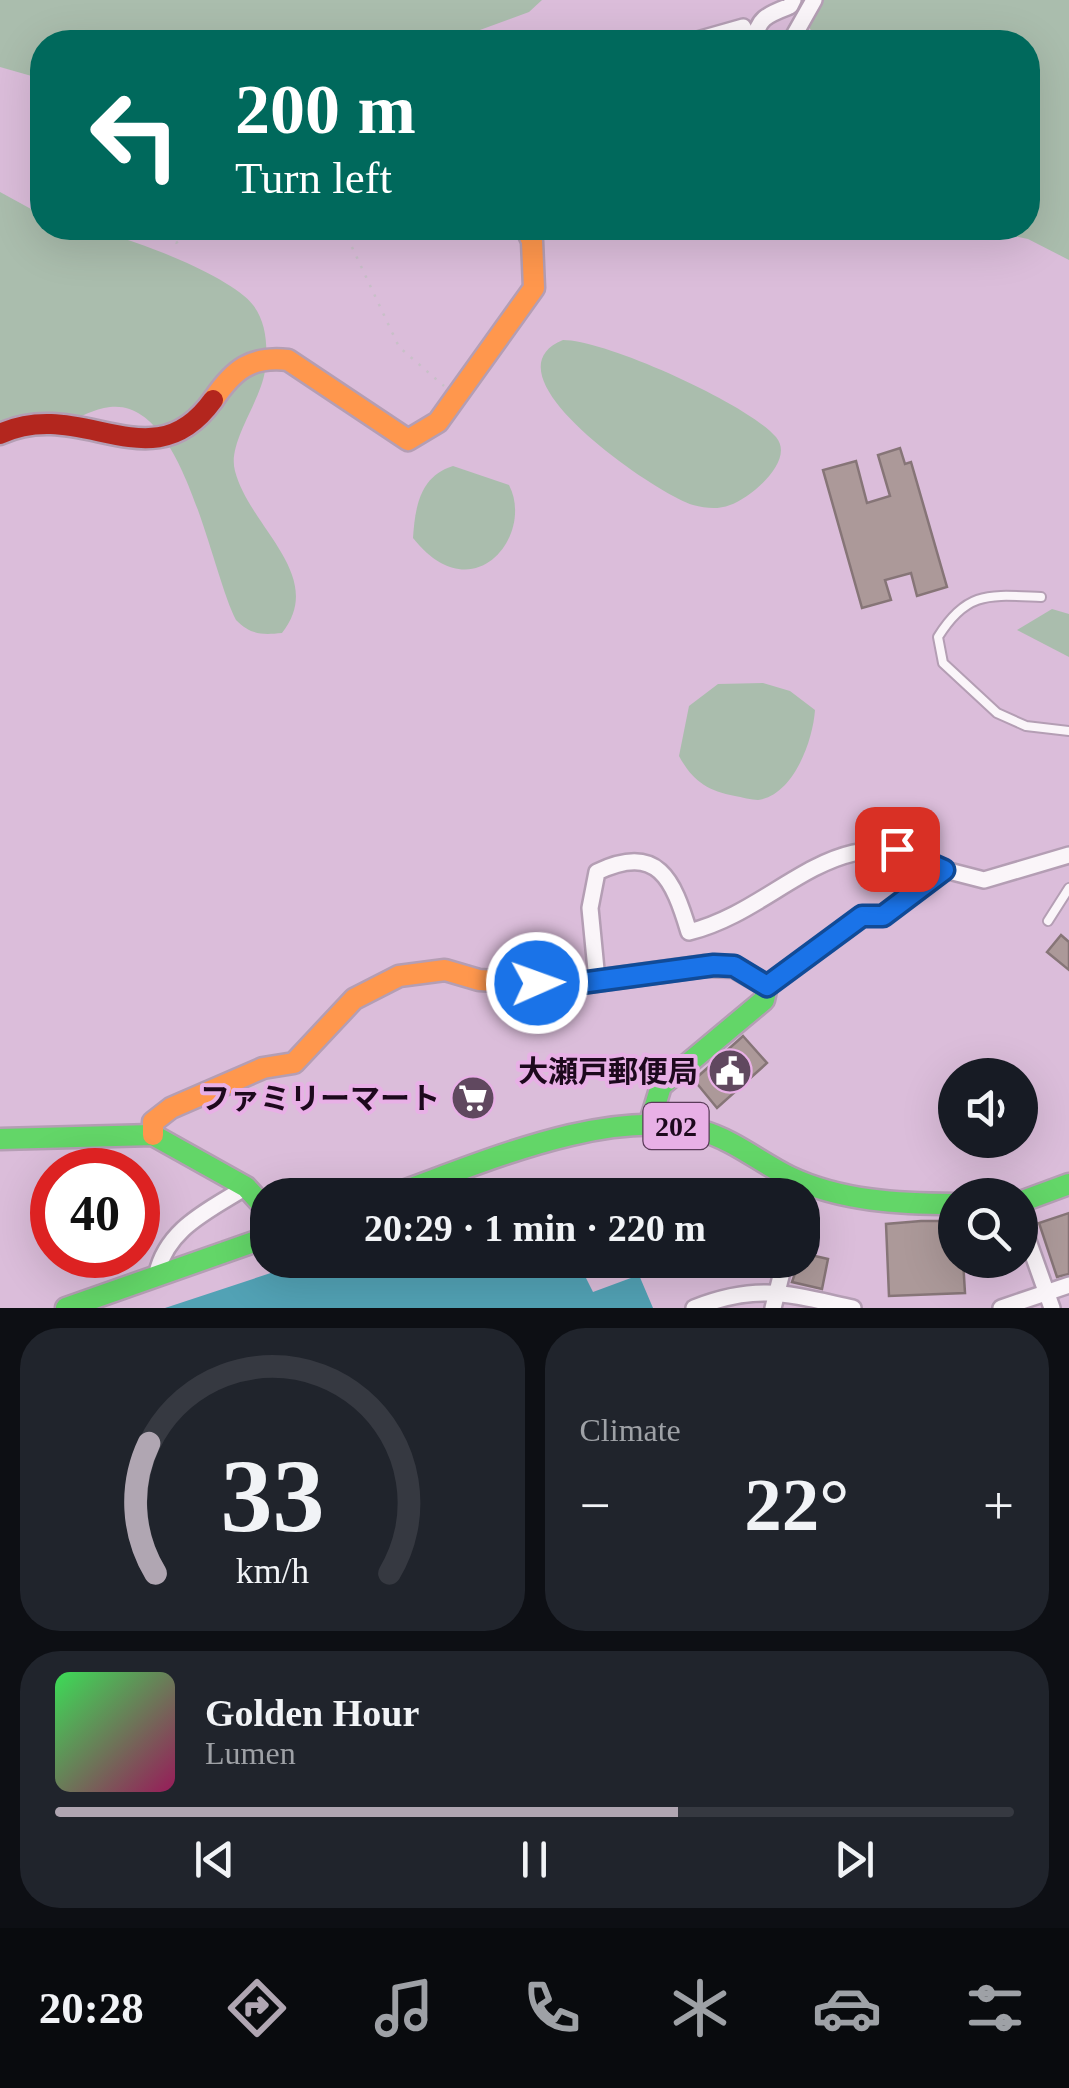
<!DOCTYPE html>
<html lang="en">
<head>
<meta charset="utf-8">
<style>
  :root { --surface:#171b24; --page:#20242c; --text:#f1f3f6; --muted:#9ea1a6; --line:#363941; --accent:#b0a6b2 }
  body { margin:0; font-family:"Times New Roman","Noto Sans JP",serif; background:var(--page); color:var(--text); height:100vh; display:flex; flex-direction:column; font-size:38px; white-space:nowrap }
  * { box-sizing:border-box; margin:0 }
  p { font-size:32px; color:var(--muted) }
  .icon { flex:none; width:55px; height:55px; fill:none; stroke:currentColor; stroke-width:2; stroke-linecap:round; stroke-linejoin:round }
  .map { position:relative; height:1308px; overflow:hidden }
  .panel { display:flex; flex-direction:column; gap:20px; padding:20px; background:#0d0f14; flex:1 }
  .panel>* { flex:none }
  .hud { position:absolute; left:30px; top:30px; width:1010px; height:210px; border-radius:40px; box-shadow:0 10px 40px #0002; background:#00695c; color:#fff; overflow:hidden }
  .buttons { position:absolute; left:938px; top:1058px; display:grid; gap:20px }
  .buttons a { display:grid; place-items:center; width:100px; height:100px; border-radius:50%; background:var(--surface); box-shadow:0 10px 40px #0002; font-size:50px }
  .speed { position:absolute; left:30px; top:1148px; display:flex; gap:20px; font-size:50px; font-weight:700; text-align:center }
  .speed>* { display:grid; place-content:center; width:130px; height:130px; border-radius:50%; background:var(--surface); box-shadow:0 10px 40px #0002; line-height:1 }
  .speed .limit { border:15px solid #d22; background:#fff; color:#111 }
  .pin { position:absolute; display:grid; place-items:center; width:85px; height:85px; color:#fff; margin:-42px; border-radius:20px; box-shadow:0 5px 15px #0006 }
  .me { position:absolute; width:110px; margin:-55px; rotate:88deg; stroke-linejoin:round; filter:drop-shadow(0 0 8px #0008) }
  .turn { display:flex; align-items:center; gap:35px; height:210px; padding:0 40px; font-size:45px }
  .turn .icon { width:130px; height:130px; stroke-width:2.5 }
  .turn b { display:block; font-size:70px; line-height:85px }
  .big { font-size:75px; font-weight:800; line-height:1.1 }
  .panel .card { flex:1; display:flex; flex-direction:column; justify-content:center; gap:15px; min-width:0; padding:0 35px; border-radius:40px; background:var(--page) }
  .panel .dial { align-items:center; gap:0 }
  .dial svg { height:260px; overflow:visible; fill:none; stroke:var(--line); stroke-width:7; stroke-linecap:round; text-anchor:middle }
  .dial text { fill:var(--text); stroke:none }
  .song { display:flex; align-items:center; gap:30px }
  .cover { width:120px; height:120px; border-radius:15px; background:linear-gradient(135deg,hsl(130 70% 55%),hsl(330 70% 35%)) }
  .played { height:10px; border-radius:5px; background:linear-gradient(90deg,var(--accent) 65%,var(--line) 65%) }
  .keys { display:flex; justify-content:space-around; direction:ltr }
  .heat { display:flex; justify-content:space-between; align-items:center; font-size:55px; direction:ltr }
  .panel .tiles { flex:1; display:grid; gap:20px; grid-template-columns:1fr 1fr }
  .card:last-child { grid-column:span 2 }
  .trip { position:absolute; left:250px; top:1178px; width:570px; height:100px; border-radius:40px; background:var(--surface); box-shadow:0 10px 40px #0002; font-weight:800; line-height:100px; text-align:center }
  .dock { display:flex; height:160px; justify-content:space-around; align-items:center; background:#090b0e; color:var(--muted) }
  .dock .icon { width:70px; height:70px }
  .dock .current { color:var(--accent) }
  .dock b { font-size:45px; color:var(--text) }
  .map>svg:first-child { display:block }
  .green { fill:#aabdad }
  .water { fill:#52a2b5 }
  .building { fill:#ac9999; stroke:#867577; stroke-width:2.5 }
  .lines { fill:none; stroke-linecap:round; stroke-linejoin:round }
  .lane-casing { stroke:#b49eb4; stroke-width:12 }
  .street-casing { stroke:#b49eb4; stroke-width:20 }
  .fast-casing { stroke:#b49eb4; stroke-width:25 }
  .slow-casing { stroke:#b49eb4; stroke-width:25 }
  .jam-casing { stroke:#b49eb4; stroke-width:25 }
  .path { stroke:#c8c0c8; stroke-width:2.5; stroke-dasharray:2.5 8; stroke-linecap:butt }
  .lane { stroke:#faf5f9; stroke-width:8 }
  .street { stroke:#faf5f9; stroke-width:15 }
  .fast { stroke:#63d668; stroke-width:20 }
  .slow { stroke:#ff974d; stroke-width:20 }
  .jam { stroke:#b3261e; stroke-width:20 }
  .route-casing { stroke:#114b97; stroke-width:25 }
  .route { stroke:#1a73e8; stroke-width:18 }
  .labels { text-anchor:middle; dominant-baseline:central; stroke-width:8; stroke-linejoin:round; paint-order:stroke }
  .shield { fill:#e8b0e6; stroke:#5a3b59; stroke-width:2.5 }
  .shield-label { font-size:28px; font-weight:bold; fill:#1d091d }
  .poi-label { font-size:30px; font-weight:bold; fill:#1d091d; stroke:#e8b0e6; text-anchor:end }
</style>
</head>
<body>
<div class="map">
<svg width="1069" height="1308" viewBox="0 0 1069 1308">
  <rect width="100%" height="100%" fill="#dbbdda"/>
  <g class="green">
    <polygon points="0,0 542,0 529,12 447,42 42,42 42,79 0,67"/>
    <polygon points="795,0 1069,0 1069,260 1028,239 973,228 1028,228 1028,42 817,42"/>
    <path d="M0,192l42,23v13c13,0 27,-2 39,0 37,4 150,47 172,77 14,18 15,44 12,66 -5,32 -38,72 -30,100 15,57 92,105 47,162 -20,2 -31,2 -46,-13 -26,-50 -52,-222 -126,-213 -39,5 -59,40 -110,28z"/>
    <path d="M563,340c43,0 185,64 213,97 20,24 -26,61 -46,68 -13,5 -24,3 -37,0 -36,-11 -214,-131 -130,-165z"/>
    <path d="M453,466l56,19c26,50 -36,129 -96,53 2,-31 7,-62 40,-72z"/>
    <polygon points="1052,609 1069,614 1069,657 1017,630"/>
    <path d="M763,683l27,8 25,19c-2,30 -21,85 -57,90 -6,0 -17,-3 -23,-4 -28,-5 -43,-16 -56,-40l10,-50 29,-22z"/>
  </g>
  <polygon class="water" points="310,1260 577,1260 593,1292 639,1275 653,1308 165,1308"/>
  <g class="building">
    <polygon points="900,448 905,464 911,462 947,587 917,596 911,573 885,580 891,600 862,608 823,470 856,461 867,503 890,496 878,455"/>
    <polygon points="1061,935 1069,942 1069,970 1047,952"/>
    <polygon points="743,1036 767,1063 717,1108 694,1080"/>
    <polygon points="1069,1213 1069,1274 1057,1277 1039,1223"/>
    <polygon points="921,1221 955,1221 955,1260 963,1260 965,1293 889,1296 886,1224"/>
    <polygon points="802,1253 828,1259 822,1289 792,1282"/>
  </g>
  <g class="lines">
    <defs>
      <g id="lane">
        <path d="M1041,597c-51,-2 -74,-7 -103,40l5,26 54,50 29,13 43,5"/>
        <polyline points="1048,921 1069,888"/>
      </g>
      <g id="street">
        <polyline points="690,42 743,27 751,42"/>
        <path d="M755,42c1,-24 14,-28 35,-36l3,-6"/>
        <polyline points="781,42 792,39 814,0"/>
        <path d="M597,980l-7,-72 7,-36c61,-29 76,7 92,60 94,-23 149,-124 256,-62"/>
        <polyline points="767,986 862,916 883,916 945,870 984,880 1069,855"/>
        <polyline points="1020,1218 1052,1308"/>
        <path d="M156,1277c9,-48 52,-66 90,-90"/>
        <path d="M694,1308c64,-25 94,-14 159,0"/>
        <polyline points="773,1308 785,1260"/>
        <polyline points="1001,1308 1069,1285"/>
      </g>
      <g id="fast">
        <polyline points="650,1122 661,1086 764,1000 767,986 734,967 705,966"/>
        <polyline points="0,1139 153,1135 246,1187 268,1211"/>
        <path d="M392,1195c88,-31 217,-90 310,-64 32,9 59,32 88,46 51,24 110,27 165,27"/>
        <polyline points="1020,1202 1069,1184"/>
        <polyline points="66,1308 268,1237"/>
      </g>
      <g id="slow">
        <path d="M213,400c21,-31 38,-44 75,-40l120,80 30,-18 96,-134 -2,-47 -6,-13"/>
        <polyline points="153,1135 153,1122 171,1108 263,1068 294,1063 354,999 399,976 445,970 479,980 566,985 705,966"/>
      </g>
      <path id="jam" d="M0,434c82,-38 152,51 213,-34"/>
    </defs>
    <use href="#lane" class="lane-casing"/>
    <use href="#street" class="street-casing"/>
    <use href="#fast" class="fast-casing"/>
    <use href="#slow" class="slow-casing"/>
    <use href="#jam" class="jam-casing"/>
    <g class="path">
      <polyline points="161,228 176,243 199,228"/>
      <polyline points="343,228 399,347 444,386"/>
    </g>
    <use href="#lane" class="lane"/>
    <use href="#street" class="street"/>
    <use href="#fast" class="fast"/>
    <use href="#slow" class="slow"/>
    <use href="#jam" class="jam"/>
  </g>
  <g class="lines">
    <defs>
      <polyline id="route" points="537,983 566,985 714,965 734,966 767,986 862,916 883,916 944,870 897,849"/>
    </defs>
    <use href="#route" class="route-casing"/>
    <use href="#route" class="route"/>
  </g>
  <defs>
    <symbol id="civic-disc" viewBox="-11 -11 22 22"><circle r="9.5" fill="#60485f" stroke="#e8b0e6"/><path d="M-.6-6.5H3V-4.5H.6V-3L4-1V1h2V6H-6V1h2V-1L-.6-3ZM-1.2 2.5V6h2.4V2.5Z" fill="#fff"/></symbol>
    <symbol id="supermarket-disc" viewBox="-11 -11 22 22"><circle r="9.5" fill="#60485f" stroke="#e8b0e6"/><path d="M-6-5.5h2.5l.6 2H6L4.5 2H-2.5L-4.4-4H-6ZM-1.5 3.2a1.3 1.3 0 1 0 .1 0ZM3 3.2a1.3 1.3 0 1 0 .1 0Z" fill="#fff"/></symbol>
  </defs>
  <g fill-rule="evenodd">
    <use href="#civic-disc" x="705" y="1046" width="50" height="50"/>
    <use href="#supermarket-disc" x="448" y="1073" width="50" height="50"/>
  </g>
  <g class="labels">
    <rect class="shield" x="643.5" y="1103" width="65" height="46" rx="8"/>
    <g class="shield-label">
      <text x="676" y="1126">202</text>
    </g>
    <g class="poi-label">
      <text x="698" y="1071">大瀬戸郵便局</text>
      <text x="440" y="1098">ファミリーマート</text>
    </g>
  </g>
</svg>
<div class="buttons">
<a><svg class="icon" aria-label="sound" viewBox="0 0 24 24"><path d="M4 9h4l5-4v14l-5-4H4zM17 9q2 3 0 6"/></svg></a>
<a><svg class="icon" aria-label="search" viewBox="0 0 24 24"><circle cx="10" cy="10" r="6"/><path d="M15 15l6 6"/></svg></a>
</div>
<div class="speed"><div class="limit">40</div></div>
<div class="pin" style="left:897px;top:849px;background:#d93025"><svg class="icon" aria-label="arrive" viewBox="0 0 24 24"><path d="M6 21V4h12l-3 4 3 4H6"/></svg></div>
<svg class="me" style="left:537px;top:983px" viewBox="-20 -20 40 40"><circle r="17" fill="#1a73e8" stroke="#fff" stroke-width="3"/><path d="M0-11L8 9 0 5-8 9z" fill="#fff"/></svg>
<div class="trip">20:29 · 1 min · 220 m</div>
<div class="hud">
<div class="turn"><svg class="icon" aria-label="left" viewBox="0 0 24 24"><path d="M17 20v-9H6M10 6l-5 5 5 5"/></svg><div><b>200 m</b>Turn left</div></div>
</div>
</div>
<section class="panel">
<div class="tiles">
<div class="card dial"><svg viewBox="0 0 100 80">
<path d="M14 69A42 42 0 1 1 86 69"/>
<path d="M14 69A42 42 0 0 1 12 29" stroke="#b0a6b2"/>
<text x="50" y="56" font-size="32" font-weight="700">33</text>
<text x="50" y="72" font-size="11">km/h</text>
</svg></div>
<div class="card"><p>Climate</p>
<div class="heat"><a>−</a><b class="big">22°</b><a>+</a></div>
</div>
<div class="card">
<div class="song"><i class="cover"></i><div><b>Golden Hour</b><p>Lumen</p></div></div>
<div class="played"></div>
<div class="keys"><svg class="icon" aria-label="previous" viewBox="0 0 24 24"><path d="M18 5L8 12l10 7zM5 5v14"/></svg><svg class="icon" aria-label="pause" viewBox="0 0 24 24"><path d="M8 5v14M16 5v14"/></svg><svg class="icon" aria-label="next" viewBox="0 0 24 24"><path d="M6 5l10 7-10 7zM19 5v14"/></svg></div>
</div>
</div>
</section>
<nav class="dock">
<b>20:28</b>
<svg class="icon current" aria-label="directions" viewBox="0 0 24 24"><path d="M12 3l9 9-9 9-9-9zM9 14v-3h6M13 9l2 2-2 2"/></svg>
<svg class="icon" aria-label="music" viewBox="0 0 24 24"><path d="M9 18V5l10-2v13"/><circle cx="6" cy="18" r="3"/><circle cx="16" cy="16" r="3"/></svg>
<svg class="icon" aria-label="phone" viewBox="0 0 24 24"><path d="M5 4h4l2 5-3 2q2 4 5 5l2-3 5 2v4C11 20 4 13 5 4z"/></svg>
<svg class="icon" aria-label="climate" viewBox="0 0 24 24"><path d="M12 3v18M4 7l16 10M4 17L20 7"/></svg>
<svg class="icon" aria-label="car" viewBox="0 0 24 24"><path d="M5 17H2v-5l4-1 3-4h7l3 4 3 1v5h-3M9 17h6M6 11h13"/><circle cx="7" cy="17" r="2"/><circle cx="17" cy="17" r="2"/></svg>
<svg class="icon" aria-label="filters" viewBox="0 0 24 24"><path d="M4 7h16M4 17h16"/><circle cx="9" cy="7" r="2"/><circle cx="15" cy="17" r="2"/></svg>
</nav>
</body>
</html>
